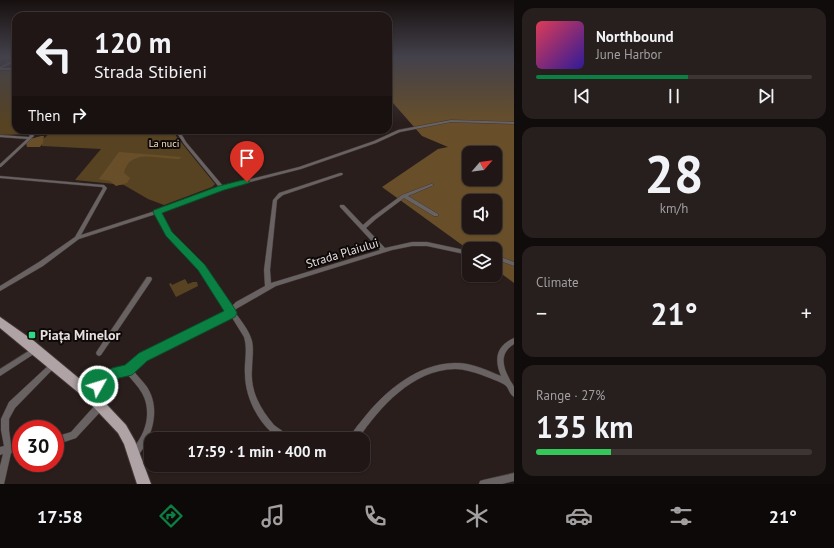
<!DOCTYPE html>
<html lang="en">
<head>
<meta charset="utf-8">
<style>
  :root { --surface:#1f1615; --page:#271f1e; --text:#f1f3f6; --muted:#a19fa0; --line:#3c3534; --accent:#0b8043 }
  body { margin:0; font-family:"PT Sans",sans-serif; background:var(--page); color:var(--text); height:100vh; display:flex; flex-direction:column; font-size:15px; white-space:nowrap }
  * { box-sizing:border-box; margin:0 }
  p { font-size:13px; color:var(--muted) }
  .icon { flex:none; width:22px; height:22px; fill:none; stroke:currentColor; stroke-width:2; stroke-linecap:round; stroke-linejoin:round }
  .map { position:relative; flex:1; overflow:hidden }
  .side { display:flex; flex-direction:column; gap:8px; padding:8px; background:#110c0c; width:320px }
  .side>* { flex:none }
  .hud { position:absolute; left:12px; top:12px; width:380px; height:122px; border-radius:12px; box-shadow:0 1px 3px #0004,0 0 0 1px var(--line); background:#1f1615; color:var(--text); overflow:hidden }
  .needle { width:26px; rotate:62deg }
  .buttons { position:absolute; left:462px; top:146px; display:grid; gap:8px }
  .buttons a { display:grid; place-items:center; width:40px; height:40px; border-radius:8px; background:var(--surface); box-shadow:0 1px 3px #0004,0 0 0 1px var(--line); font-size:20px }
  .speed { position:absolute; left:12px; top:420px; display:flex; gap:8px; font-size:20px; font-weight:700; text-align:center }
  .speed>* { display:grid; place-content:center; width:52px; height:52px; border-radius:50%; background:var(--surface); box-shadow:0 1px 3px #0004,0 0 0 1px var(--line); line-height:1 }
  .speed .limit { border:6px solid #d22; background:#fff; color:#111 }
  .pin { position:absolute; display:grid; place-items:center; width:34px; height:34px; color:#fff; margin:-41px -17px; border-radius:50% 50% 50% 0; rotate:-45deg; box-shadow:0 0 4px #0007 }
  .pin .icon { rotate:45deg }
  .me { position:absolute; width:44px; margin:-22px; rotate:51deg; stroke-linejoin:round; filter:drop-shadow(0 0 3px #0008) }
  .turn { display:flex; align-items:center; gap:14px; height:84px; padding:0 16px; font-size:18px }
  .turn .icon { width:52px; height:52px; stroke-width:2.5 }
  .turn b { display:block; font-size:28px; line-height:34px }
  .then { display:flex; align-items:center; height:38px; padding:0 16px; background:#0003; gap:8px; font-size:15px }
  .big { font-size:30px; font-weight:800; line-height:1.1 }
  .side .tile { flex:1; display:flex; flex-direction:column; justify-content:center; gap:6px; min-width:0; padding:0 14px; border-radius:12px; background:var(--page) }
  .side .dial { align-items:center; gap:0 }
  .dial b { font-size:52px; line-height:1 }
  .song { display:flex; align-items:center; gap:12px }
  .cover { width:48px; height:48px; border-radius:6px; background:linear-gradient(135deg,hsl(350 70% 55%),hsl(250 70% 35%)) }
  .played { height:4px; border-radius:2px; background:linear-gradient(90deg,var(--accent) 55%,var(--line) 55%) }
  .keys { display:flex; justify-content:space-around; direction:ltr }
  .heat { display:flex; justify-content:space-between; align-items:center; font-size:22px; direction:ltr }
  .charge { height:6px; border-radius:3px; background:linear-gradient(90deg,#34c759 27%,var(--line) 0) }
  .trip { position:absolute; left:144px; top:432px; width:226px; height:40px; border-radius:12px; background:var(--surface); box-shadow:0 1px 3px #0004,0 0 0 1px var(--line); font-weight:800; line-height:40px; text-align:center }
  .menu { display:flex; height:64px; justify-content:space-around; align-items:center; background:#0c0908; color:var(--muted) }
  .menu .icon { width:28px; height:28px }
  .menu .active { color:var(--accent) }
  .menu b { font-size:18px; color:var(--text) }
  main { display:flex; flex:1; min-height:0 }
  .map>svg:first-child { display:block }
  .green { fill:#574322 }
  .forest { fill:#684f29; fill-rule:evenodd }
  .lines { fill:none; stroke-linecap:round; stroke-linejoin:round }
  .minor-casing { stroke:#443937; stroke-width:1 }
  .primary-casing { stroke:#443937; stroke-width:2 }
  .minor { fill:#686263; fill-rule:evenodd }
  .primary { fill:#b0a3a6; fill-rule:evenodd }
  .route { fill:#0b8043; stroke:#07532c }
  .poi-dot { fill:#30d883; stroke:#0e0909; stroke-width:1.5 }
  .labels { text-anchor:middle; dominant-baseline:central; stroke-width:4; stroke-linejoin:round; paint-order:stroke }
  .far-park-label { font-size:10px; fill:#f9e0bb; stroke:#0e0909 }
  .street-label { font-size:12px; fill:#e7dfde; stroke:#0e0909 }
  .near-poi-label { font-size:14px; font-weight:bold; fill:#e7dfde; stroke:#0e0909; text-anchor:start }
</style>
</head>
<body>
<main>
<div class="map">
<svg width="514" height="484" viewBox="0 0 514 484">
  <rect width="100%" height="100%" fill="#291e1c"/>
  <g class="green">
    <polygon points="0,71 13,71 16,72 16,130 29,130 32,134 0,135"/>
    <polygon points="73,130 174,130 176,136 215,184 212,187 164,205 148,199 124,185 75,180 101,149 42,146 42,140 49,134"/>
    <polygon points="185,279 188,284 193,282 197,282 198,286 176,297 169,284 171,283 172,285"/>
  </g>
  <g class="forest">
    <path d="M388,57h126v226l-19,-14v-20h-26v1l-87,-63 56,-38 10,-2 -26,-11 -29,-33 -5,-2zM469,153h26v26h-26zM469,201h26v26h-26z"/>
    <polygon points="41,136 44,136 43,143 40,147 27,147 26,143 30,139"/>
    <path d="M119,152l63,5 -3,2c-19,1 -49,-12 -55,14l6,5 -3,5 -11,3 -6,-5 -11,-2z"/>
  </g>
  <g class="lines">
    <defs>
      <g id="minor">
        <polygon points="16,59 16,61 1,68 16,68 16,70 0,70 0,67"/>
        <path d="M451,120l63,2v2l-63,-2 -51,10 -24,11 -75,26 -78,20 -63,24 11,20 36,37 24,37 5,-5 29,-16 -1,-16 9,-70 6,-7 61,-20h2l1,1 -1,1 -59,20 -6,5 -7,70 1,13 109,-33 -40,-43v-2h4l19,20 9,-8 30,-22 29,-11h1l2,1 -26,11 30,18v2h-4l-30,-18 -28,21 -10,9 19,20 27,-6h15l42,9v4l-42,-9h-15l-20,4 -116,36 -40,23 -1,3c6,9 14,18 17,29 2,9 0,19 0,28 -1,10 1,21 5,30 4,9 10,18 17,26 5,4 14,9 16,14 -4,0 -9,1 -12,-1 -3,-1 -5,-4 -7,-6 -15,-14 -26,-37 -26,-58 -1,-12 3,-24 -1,-37l-13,-21 -86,43 -12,11c4,6 10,11 14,17 11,17 8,37 0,54 -3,6 -7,14 -13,17l-3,-1 -1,-3c2,-6 7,-10 10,-16 8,-13 10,-31 2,-45 -4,-7 -10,-13 -15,-19l-9,1 -26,22 -3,1 -3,-1 -1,-3 1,-3 28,-21 12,-3 15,-12 87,-43 -25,-38 -36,-39 -11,-21 -77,25 -36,27 -43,25v-5l39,-24 36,-25 28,-49 -1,-1 -102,-9v-2l104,9 3,3 -26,47 74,-24 64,-24 -35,-43 -9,-14h4l7,12 37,44 76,-19 75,-26 24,-11z"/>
        <polygon points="25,130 29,130 33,133 34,136 1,167 0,167 0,164 27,139 0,137 0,135 29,137 30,134"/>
        <polygon points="495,255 514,262 514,266 495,259"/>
        <polygon points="147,277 151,277 152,279 151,281 101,355 99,356 97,355 96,353 97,351"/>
        <path d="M514,338v6c-14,9 -12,21 -5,34 1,3 4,6 5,9 0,2 0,7 0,10 -5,-3 -5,-9 -9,-12 -4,-3 -18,-8 -23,-10 -9,-3 -18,-6 -27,-6 -43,1 -75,38 -97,70h-9c3,-7 9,-14 14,-20 22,-28 54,-55 91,-56 16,-1 33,7 47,13 -7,-17 -5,-30 13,-38z"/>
        <polygon points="35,347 37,348 38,350 37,352 0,376 0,369"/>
        <polygon points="53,362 55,363 56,365 55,367 15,408 9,419 9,430 11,445 21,443 21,451 11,453 4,484 0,484 0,466 3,454 0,455 0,447 4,446 1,430 1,419 9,402 51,363"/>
        <polygon points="100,402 103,403 104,406 103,409 76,438 55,445 55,437 71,432 97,403"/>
        <polygon points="514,473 514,481 502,484 479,484 480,481 483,480"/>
      </g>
      <polygon id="primary" points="0,317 34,341 93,390 126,425 135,441 151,484 137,484 124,444 118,433 85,398 0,328"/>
    </defs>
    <use href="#minor" class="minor-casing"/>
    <use href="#primary" class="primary-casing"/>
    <use href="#minor" class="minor"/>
    <use href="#primary" class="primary"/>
  </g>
  <linearGradient id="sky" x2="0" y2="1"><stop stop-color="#17100f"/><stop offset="0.46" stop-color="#43414b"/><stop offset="1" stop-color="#43414b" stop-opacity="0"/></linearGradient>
  <rect width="514" height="124" fill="url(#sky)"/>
  <polygon class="route" points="247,179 249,180 249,183 224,190 162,213 172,232 205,265 235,309 237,313 235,317 147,361 132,375 119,378 98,393 93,391 92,386 93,382 112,368 125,365 139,353 224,311 198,270 166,236 153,212 154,210 219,186"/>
  <rect class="poi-dot" x="28" y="331" width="8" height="8" rx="2"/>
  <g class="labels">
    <g class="far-park-label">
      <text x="164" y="143">La nuci</text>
    </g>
    <g class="street-label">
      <text transform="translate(342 253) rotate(-17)">Strada Plaiului</text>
    </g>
    <g class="near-poi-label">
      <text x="40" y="335">Piața Minelor</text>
    </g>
  </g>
</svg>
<div class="buttons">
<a><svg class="needle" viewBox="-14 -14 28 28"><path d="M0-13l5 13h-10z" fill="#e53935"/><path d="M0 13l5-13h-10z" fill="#a19fa0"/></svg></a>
<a><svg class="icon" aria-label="sound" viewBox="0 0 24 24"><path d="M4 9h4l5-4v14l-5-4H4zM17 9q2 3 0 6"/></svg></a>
<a><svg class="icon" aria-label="layers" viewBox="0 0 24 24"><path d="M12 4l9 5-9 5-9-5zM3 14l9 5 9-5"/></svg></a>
</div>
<div class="speed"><div class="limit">30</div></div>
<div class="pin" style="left:247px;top:182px;background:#d93025"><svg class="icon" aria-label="arrive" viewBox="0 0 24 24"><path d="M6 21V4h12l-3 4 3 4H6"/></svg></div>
<svg class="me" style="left:98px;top:386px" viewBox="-20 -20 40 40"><circle r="17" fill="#0b8043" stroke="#fff" stroke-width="3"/><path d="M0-11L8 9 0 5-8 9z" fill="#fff"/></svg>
<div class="trip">17:59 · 1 min · 400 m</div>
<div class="hud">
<div class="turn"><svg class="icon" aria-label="left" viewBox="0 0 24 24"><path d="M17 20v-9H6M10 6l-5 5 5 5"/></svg><div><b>120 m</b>Strada Stibieni</div></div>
<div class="then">Then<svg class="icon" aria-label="right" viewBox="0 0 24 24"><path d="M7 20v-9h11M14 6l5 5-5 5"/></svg></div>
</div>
</div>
<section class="side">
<div class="tile">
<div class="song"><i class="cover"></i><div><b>Northbound</b><p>June Harbor</p></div></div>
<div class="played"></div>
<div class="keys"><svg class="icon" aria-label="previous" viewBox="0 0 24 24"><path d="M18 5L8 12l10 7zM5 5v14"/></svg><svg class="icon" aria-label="pause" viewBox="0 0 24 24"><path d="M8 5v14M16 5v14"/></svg><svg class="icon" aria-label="next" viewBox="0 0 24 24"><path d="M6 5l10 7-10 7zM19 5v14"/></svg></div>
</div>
<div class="tile dial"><b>28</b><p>km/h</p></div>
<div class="tile"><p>Climate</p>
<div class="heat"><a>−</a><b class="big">21°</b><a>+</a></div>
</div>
<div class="tile"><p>Range · 27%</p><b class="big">135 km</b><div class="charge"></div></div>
</section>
</main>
<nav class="menu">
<b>17:58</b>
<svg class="icon active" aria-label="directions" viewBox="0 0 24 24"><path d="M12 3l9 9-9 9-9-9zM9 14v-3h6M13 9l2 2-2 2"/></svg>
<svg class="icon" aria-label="music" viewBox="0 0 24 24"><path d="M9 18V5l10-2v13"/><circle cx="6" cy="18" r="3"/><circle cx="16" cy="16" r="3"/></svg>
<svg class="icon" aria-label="phone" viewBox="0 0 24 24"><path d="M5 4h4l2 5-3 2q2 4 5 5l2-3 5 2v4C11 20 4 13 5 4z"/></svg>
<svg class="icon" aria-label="climate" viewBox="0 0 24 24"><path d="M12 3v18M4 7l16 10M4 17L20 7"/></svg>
<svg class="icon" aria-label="car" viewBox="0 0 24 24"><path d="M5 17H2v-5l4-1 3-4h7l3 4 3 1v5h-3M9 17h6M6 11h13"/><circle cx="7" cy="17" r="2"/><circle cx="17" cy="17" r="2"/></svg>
<svg class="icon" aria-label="filters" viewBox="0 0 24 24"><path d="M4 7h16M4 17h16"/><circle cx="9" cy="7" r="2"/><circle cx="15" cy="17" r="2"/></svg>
<b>21°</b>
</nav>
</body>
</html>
